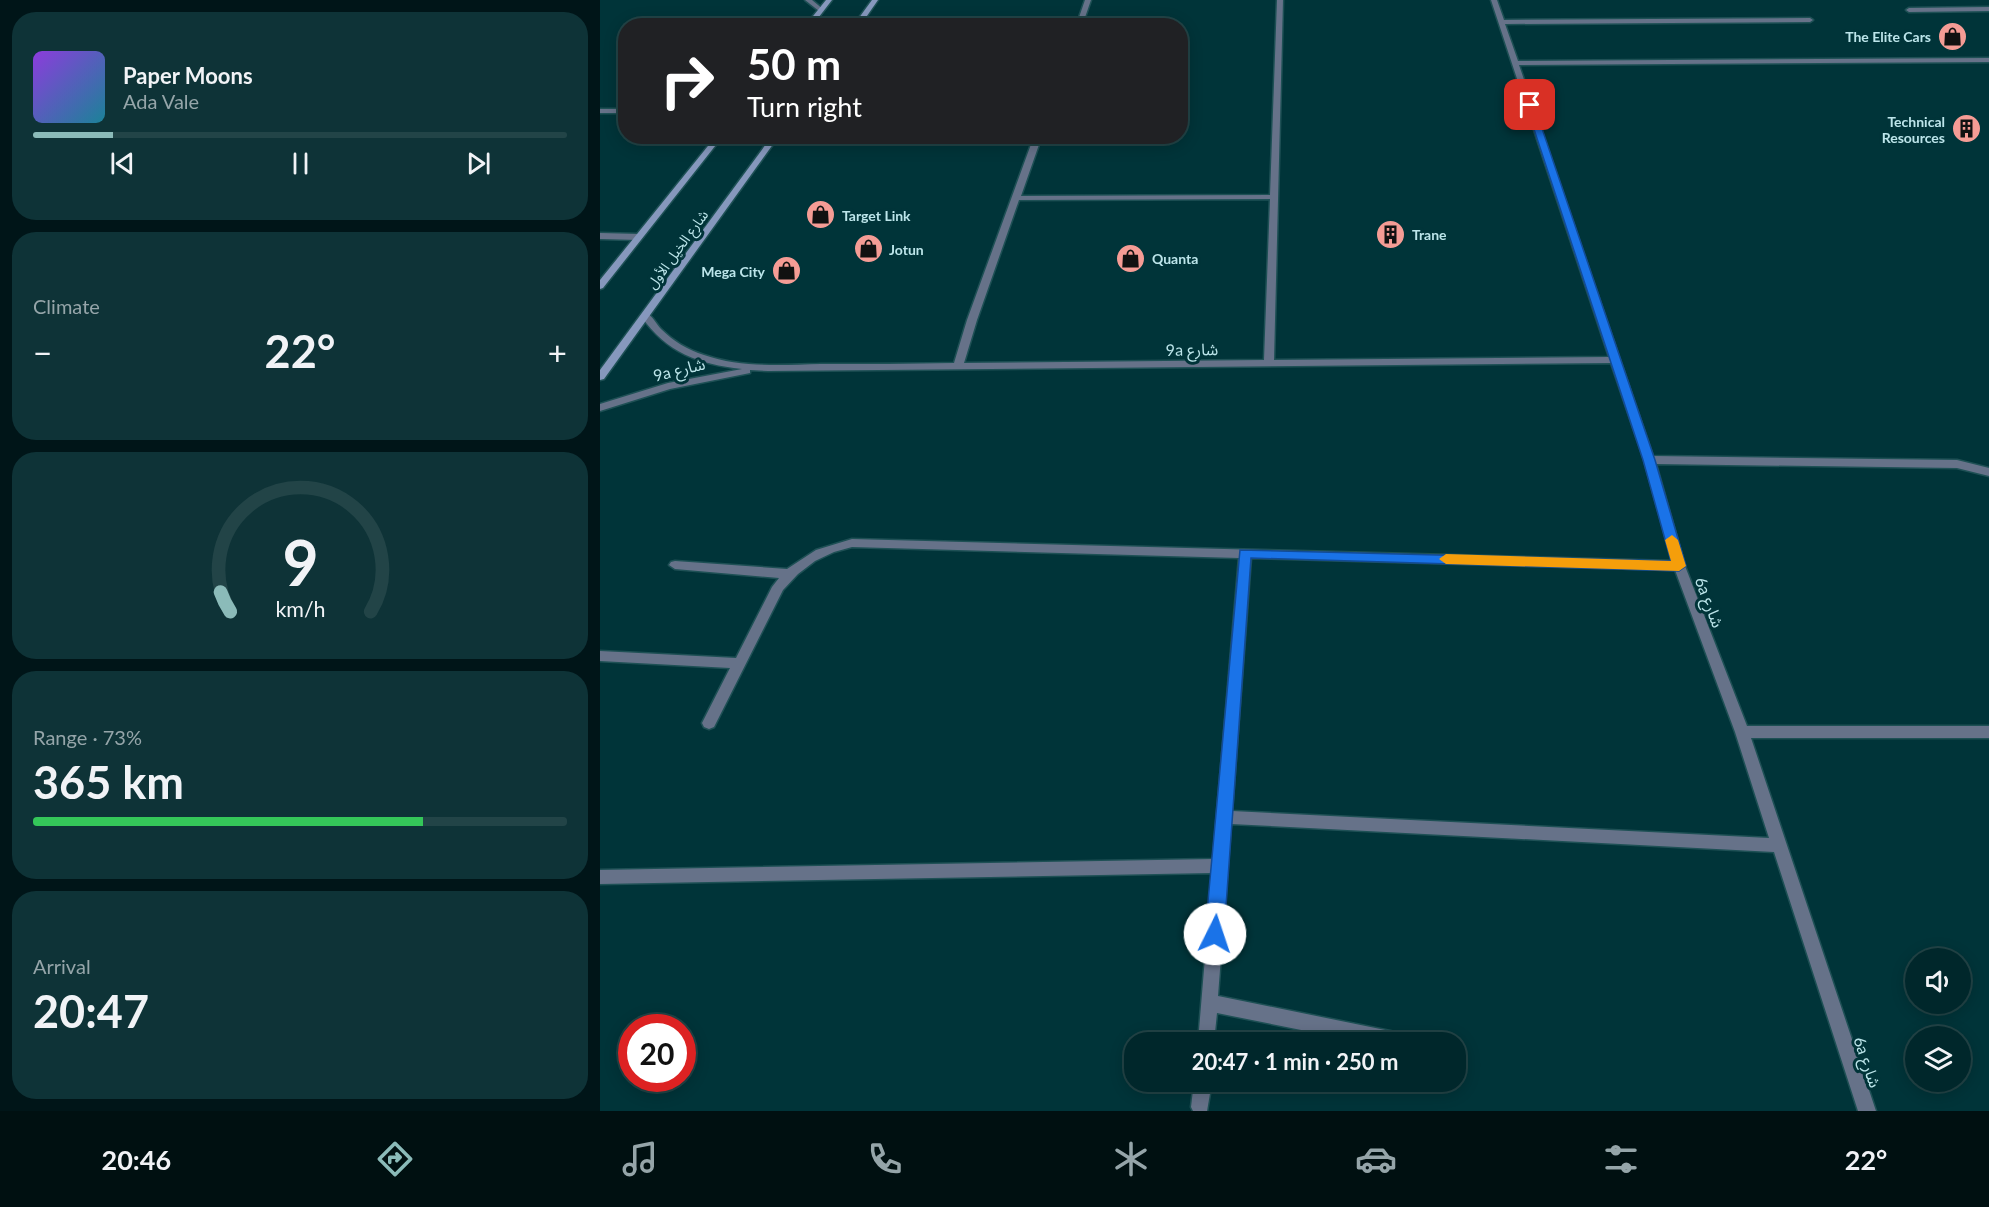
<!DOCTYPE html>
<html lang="en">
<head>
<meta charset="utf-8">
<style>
  :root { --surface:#00272b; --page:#0e3337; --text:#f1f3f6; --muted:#95a5a9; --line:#224447; --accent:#8bbbb9 }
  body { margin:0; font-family:Lato,"Noto Sans Arabic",sans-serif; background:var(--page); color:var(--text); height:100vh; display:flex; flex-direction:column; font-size:22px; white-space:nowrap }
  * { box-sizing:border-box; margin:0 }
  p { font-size:20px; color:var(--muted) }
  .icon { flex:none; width:33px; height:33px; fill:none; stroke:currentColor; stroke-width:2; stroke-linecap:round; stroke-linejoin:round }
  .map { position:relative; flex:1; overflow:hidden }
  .panel { display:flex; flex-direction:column; gap:12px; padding:12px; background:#001518; width:600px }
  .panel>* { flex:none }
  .banner { position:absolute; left:18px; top:18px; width:570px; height:126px; border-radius:24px; box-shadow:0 3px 15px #0003,0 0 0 2px var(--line); background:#202124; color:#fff; overflow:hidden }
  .controls { position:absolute; left:1305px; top:948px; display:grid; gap:12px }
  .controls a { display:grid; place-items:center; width:66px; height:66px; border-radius:50%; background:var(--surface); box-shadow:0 3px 15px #0003,0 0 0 2px var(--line); font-size:30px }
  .speed { position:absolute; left:18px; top:1014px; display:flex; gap:12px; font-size:30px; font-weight:700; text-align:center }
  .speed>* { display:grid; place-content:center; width:78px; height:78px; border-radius:50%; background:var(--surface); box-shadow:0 3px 15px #0003,0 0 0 2px var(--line); line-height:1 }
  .speed .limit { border:9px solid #d22; background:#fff; color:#111 }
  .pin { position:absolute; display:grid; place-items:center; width:51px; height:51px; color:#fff; margin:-26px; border-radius:12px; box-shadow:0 3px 9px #0006 }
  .me { position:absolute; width:66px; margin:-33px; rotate:4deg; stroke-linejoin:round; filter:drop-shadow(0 0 4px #0008) }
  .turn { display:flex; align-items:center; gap:21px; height:126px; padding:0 30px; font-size:27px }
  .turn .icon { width:78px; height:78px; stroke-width:2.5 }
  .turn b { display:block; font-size:42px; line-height:51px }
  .big { font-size:45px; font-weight:700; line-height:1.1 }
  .panel .card { flex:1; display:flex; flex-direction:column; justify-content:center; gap:9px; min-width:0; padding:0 21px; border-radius:24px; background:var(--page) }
  .panel .dial { align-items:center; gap:0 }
  .dial svg { height:156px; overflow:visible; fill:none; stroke:var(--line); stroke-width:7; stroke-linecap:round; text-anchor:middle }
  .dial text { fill:var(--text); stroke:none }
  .song { display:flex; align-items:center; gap:18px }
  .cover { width:72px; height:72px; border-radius:9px; background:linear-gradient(135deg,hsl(270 70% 55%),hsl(190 70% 35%)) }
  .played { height:6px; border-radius:3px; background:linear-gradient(90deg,var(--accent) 15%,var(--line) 15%) }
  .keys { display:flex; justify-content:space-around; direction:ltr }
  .heat { display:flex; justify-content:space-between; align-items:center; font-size:33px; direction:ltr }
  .charge { height:9px; border-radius:4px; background:linear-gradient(90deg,#34c759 73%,var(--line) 0) }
  .trip { position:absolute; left:524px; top:1032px; width:342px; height:60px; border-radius:24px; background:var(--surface); box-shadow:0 3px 15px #0003,0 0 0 2px var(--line); font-weight:700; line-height:60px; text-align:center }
  .tabs { display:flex; height:96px; justify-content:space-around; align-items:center; background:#001011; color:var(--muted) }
  .tabs .icon { width:42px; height:42px }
  .tabs .on { color:var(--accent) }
  .tabs b { font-size:27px; color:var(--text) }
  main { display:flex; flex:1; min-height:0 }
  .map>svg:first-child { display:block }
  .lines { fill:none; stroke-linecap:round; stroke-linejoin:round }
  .service-casing { stroke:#1e5055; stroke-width:3 }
  .secondary-casing { stroke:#1e5055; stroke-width:3 }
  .service { fill:#667289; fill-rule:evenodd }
  .secondary { fill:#8698bd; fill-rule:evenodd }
  .route { fill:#1a73e8; stroke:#114b97; stroke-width:1.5 }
  .slow { fill:#f59e0b }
  .labels { text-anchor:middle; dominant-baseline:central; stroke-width:6; stroke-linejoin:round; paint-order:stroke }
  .far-poi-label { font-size:14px; font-weight:bold; fill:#bce5ea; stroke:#003439; text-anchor:start }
  .far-street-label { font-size:14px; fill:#bce5ea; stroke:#003439 }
  .street-label { font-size:16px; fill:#bce5ea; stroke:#003439 }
</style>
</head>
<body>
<main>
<section class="panel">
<div class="card">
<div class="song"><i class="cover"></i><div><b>Paper Moons</b><p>Ada Vale</p></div></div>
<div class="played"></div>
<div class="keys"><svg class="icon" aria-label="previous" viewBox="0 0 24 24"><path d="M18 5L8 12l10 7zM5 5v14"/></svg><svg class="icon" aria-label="pause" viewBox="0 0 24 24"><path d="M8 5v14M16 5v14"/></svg><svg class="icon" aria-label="next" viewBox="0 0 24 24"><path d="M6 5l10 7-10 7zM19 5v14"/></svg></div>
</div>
<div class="card"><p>Climate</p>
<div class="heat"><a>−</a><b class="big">22°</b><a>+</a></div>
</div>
<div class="card dial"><svg viewBox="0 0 100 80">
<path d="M14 69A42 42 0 1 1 86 69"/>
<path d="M14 69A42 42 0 0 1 9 59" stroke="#8bbbb9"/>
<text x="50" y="56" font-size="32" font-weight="700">9</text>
<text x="50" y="72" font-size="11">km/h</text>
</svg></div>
<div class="card"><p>Range · 73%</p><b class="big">365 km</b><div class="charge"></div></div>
<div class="card"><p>Arrival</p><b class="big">20:47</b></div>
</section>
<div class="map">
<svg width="1389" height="1111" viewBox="0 0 1389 1111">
  <rect width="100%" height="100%" fill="#003439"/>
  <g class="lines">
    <defs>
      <g id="service">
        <polygon points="205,0 212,0 224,10 219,11"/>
        <polygon points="485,0 491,0 482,26 476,26"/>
        <path d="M677,0h6l-9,360 335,-3 -118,-357h6l7,20 306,-2 3,2 -3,2 -305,2 13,37 471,-3v4l-470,3 134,391 304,4 32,8v8l-32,-8 -301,-4 29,102 62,160h242v12h-238l125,373h-18l-84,-259 -543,-28 -13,172 182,37 6,3 2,6h-47l-144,-29 -3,29h-16l14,-169 -612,11v-14l613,-11 26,-301 -387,-11 -18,5 -19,9 -17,13 -15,16 -69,137 -5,2 -5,-2 -2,-4 28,-55 -130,-7v-10l136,7 36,-71 7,-9 -104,-9 -6,-4 2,-3 4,-1 112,8 29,-19 36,-11 820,22 -28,-101 -33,-97 -843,8 -18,-1v3l-80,16 -70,22v-7l68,-21 74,-14c-44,-5 -75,-16 -101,-53l5,-3c7,3 10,11 15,16 12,12 27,21 43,26 37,13 78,10 117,9 45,0 89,0 133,-1l13,-43 67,-184h8l-21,60 249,-1zM670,199l-6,161 -300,3 13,-43 42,-120zM651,558l424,12 60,162 34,106 -537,-27z"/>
        <polygon points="1389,7 1389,11 1309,12 1306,10 1309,8"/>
        <rect x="0" y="109" width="26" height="4"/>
        <polygon points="0,233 39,234 43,237 39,240 0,239"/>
        <polygon points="594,1082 612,1082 607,1111 593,1111 591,1107"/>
      </g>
      <g id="secondary">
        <polygon points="226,0 232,0 212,26 205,26"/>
        <polygon points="272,0 278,0 260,26 253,26"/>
        <polygon points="116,136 123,136 3,288 0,289 0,280"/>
        <polygon points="172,136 179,136 4,379 0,380 0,370"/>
      </g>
    </defs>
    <use href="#service" class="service-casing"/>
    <use href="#secondary" class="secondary-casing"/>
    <use href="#service" class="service"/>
    <use href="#secondary" class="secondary"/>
  </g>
  <polygon class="route" points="930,103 934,105 1055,460 1086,566 1079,571 651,558 624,934 621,940 615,943 608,940 605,934 640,550 1071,561 1043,460 926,105"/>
  <polygon class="slow" points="1072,535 1078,540 1086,566 1079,571 846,564 839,559 846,554 1071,561 1065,540"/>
  <defs>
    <symbol id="shop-disc" viewBox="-11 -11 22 22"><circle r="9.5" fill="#f59c95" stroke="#003439"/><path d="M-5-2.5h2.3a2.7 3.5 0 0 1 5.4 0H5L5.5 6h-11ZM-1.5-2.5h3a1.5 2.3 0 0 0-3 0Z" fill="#111"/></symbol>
    <symbol id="building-disc" viewBox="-11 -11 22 22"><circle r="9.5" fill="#f59c95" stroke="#003439"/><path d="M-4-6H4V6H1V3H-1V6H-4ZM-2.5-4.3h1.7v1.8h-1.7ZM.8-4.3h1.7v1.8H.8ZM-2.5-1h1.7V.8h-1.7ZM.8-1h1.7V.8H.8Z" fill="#111"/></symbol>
  </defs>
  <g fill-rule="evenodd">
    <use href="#shop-disc" x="1336" y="20" width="33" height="33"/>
    <use href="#building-disc" x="1350" y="112" width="33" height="33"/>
    <use href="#shop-disc" x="204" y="198" width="33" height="33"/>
    <use href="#building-disc" x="774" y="218" width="33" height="33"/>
    <use href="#shop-disc" x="252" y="232" width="33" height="33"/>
    <use href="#shop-disc" x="514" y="242" width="33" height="33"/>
    <use href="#shop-disc" x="170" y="254" width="33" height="33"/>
  </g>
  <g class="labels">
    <g class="far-poi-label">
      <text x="1331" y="36" text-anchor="end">The Elite Cars</text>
      <text x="1345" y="121" text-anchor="end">Technical<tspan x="1345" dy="16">Resources</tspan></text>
      <text x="242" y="215">Target Link</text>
      <text x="812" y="234">Trane</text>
      <text x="289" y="249">Jotun</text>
      <text x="552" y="258">Quanta</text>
      <text x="165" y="271" text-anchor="end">Mega City</text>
    </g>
    <g class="far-street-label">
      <text transform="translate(77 249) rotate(-54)">شارع الخيل الأول</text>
    </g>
    <g class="street-label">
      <text transform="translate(592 349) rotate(-1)">9a شارع</text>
      <text transform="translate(79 369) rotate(-14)">9a شارع</text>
      <text transform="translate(1110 602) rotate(69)">6a شارع</text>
      <text transform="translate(1268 1062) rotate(71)">6a شارع</text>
    </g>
  </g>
</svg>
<div class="controls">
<a><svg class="icon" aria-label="sound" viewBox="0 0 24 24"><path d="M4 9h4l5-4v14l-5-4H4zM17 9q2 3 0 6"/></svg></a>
<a><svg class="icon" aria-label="layers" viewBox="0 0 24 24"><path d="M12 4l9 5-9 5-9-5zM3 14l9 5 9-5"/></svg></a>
</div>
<div class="speed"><div class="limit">20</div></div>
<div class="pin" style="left:930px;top:105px;background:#d93025"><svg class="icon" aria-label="arrive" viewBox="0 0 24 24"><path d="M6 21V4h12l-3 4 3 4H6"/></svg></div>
<svg class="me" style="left:615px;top:934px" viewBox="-20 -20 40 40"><circle r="19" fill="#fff"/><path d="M0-13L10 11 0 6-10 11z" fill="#1a73e8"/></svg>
<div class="trip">20:47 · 1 min · 250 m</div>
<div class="banner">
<div class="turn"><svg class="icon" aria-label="right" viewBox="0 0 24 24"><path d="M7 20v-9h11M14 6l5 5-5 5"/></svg><div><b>50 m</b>Turn right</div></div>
</div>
</div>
</main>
<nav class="tabs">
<b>20:46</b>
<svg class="icon on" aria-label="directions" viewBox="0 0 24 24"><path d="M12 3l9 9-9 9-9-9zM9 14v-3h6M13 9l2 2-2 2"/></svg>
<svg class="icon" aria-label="music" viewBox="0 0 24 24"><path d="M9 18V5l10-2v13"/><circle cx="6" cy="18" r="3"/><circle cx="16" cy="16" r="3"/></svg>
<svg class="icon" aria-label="phone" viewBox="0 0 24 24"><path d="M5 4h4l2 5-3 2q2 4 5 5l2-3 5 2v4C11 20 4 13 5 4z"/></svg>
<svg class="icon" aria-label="climate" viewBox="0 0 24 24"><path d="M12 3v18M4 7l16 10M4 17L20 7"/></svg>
<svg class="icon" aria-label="car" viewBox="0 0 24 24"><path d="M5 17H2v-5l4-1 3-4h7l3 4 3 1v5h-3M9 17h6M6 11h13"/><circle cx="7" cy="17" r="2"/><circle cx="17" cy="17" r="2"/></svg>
<svg class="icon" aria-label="filters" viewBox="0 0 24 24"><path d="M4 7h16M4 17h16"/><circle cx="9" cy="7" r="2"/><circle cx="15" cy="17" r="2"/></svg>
<b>22°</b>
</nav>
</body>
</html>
